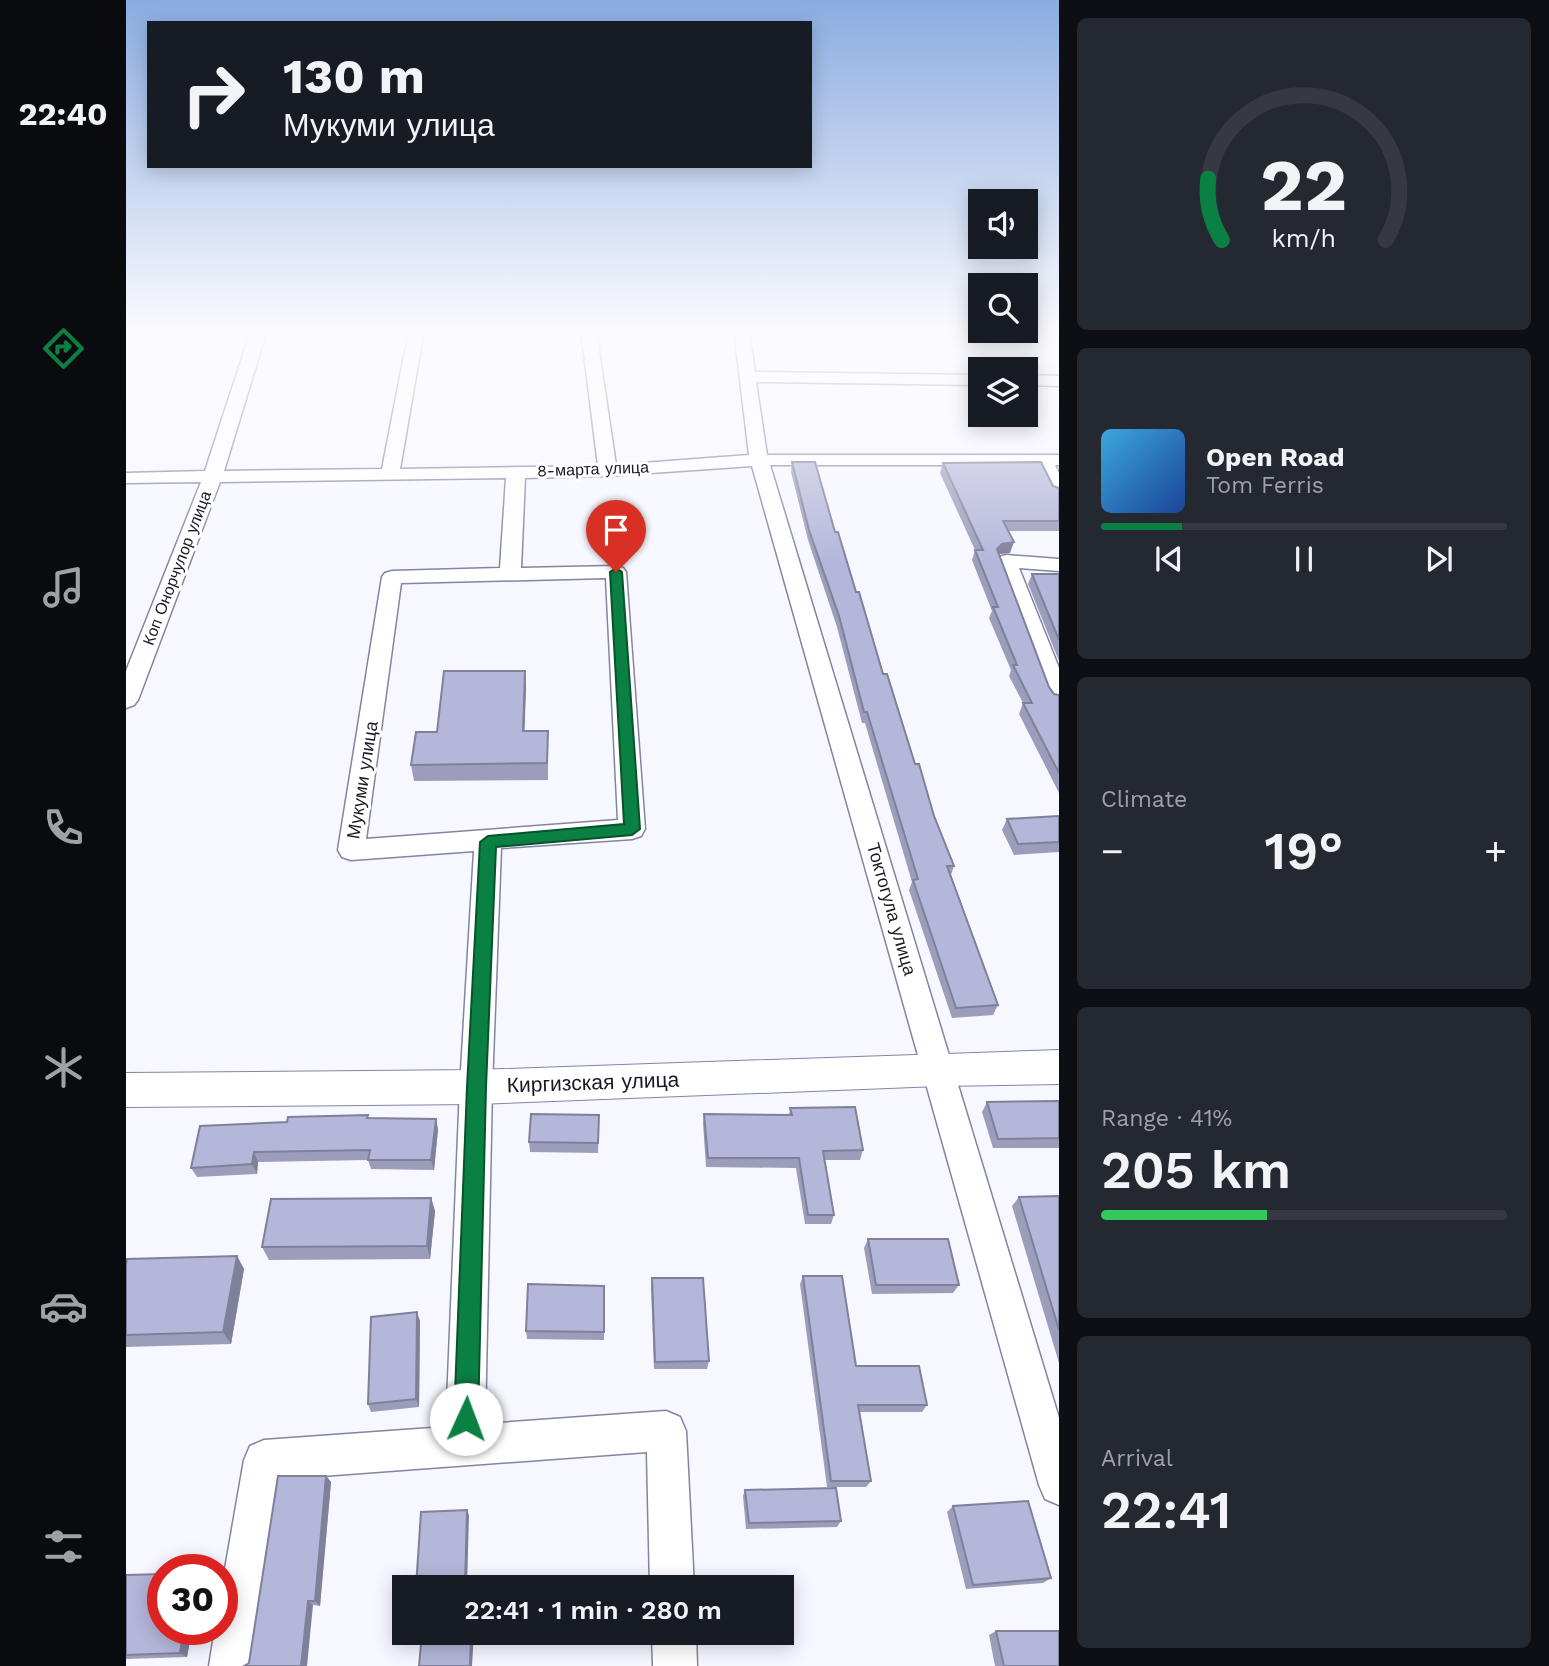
<!DOCTYPE html>
<html lang="en">
<head>
<meta charset="utf-8">
<style>
  :root { --surface:#171b24; --page:#242831; --text:#f1f3f6; --muted:#9ea1a6; --line:#363941; --accent:#0b8043 }
  body { margin:0; font-family:"Work Sans",sans-serif; background:var(--page); color:var(--text); height:100vh; display:flex; flex-direction:column; font-size:26px; white-space:nowrap }
  * { box-sizing:border-box; margin:0 }
  p { font-size:23px; color:var(--muted) }
  .icon { flex:none; width:38px; height:38px; fill:none; stroke:currentColor; stroke-width:2; stroke-linecap:round; stroke-linejoin:round }
  .map { position:relative; flex:1; overflow:hidden }
  .side { display:flex; flex-direction:column; gap:18px; padding:18px; background:#0d0f14; width:490px }
  .side>* { flex:none }
  .hud { position:absolute; left:21px; top:21px; width:665px; height:147px; border-radius:0px; box-shadow:0 4px 18px #0003; background:#171b24; color:var(--text); overflow:hidden }
  .fabs { position:absolute; left:842px; top:189px; display:grid; gap:14px }
  .fabs a { display:grid; place-items:center; width:70px; height:70px; border-radius:0px; background:var(--surface); box-shadow:0 4px 18px #0003; font-size:35px }
  .speed { position:absolute; left:21px; top:1554px; display:flex; gap:14px; font-size:35px; font-weight:700; text-align:center }
  .speed>* { display:grid; place-content:center; width:91px; height:91px; border-radius:50%; background:var(--surface); box-shadow:0 4px 18px #0003; line-height:1 }
  .speed .limit { border:10px solid #d22; background:#fff; color:#111 }
  .pin { position:absolute; display:grid; place-items:center; width:60px; height:60px; color:#fff; margin:-72px -30px; border-radius:50% 50% 50% 0; rotate:-45deg; box-shadow:0 0 7px #0007 }
  .pin .icon { rotate:45deg }
  .me { position:absolute; width:77px; margin:-38px; rotate:2deg; stroke-linejoin:round; filter:drop-shadow(0 0 5px #0008) }
  .turn { display:flex; align-items:center; gap:24px; height:147px; padding:0 21px; font-size:32px }
  .turn .icon { width:91px; height:91px; stroke-width:2.5 }
  .turn b { display:block; font-size:49px; line-height:60px }
  .big { font-size:52px; font-weight:600; line-height:1.1 }
  .side .widget { flex:1; display:flex; flex-direction:column; justify-content:center; gap:10px; min-width:0; padding:0 24px; border-radius:10px; background:var(--page) }
  .side .dial { align-items:center; gap:0 }
  .dial svg { height:182px; overflow:visible; fill:none; stroke:var(--line); stroke-width:7; stroke-linecap:round; text-anchor:middle }
  .dial text { fill:var(--text); stroke:none }
  .song { display:flex; align-items:center; gap:21px }
  .cover { width:84px; height:84px; border-radius:10px; background:linear-gradient(135deg,hsl(200 70% 55%),hsl(220 70% 35%)) }
  .played { height:7px; border-radius:4px; background:linear-gradient(90deg,var(--accent) 20%,var(--line) 20%) }
  .keys { display:flex; justify-content:space-around; direction:ltr }
  .heat { display:flex; justify-content:space-between; align-items:center; font-size:38px; direction:ltr }
  .charge { height:10px; border-radius:5px; background:linear-gradient(90deg,#34c759 41%,var(--line) 0) }
  .trip { position:absolute; left:266px; top:1575px; width:402px; height:70px; border-radius:0px; background:var(--surface); box-shadow:0 4px 18px #0003; font-weight:600; line-height:70px; text-align:center }
  main { display:flex; flex:1; min-height:0 }
  .dock { display:flex; flex-direction:column; width:126px; justify-content:space-around; align-items:center; background:#090b0e; color:var(--muted) }
  .dock .icon { width:49px; height:49px }
  .dock .selected { color:var(--accent) }
  .dock b { font-size:32px; color:var(--text) }
  .map>svg:first-child { display:block }
  .lines { fill:none; stroke-linecap:round; stroke-linejoin:round }
  .minor-casing { stroke:#8284a4; stroke-width:3 }
  .tertiary-casing { stroke:#8284a4; stroke-width:2 }
  .minor { fill:#fff; fill-rule:evenodd }
  .tertiary { fill:#fff; fill-rule:evenodd }
  .wall { fill:#9c9dbb }
  .shaded-wall { fill:#7f8099 }
  .building { fill:#b5b7da; stroke:#7f8099; stroke-width:2 }
  .route { fill:#0b8043; stroke:#07532c; stroke-width:2 }
  .labels { text-anchor:middle; dominant-baseline:central; stroke-width:6; stroke-linejoin:round; paint-order:stroke }
  .far-street-label { font-size:16px; fill:#181925; stroke:#fff }
  .street-label { font-size:18px; fill:#181925; stroke:#fff }
  .near-street-label { font-size:21px; fill:#181925; stroke:#fff }
</style>
</head>
<body>
<main>
<nav class="dock">
<b>22:40</b>
<svg class="icon selected" aria-label="directions" viewBox="0 0 24 24"><path d="M12 3l9 9-9 9-9-9zM9 14v-3h6M13 9l2 2-2 2"/></svg>
<svg class="icon" aria-label="music" viewBox="0 0 24 24"><path d="M9 18V5l10-2v13"/><circle cx="6" cy="18" r="3"/><circle cx="16" cy="16" r="3"/></svg>
<svg class="icon" aria-label="phone" viewBox="0 0 24 24"><path d="M5 4h4l2 5-3 2q2 4 5 5l2-3 5 2v4C11 20 4 13 5 4z"/></svg>
<svg class="icon" aria-label="climate" viewBox="0 0 24 24"><path d="M12 3v18M4 7l16 10M4 17L20 7"/></svg>
<svg class="icon" aria-label="car" viewBox="0 0 24 24"><path d="M5 17H2v-5l4-1 3-4h7l3 4 3 1v5h-3M9 17h6M6 11h13"/><circle cx="7" cy="17" r="2"/><circle cx="17" cy="17" r="2"/></svg>
<svg class="icon" aria-label="filters" viewBox="0 0 24 24"><path d="M4 7h16M4 17h16"/><circle cx="9" cy="7" r="2"/><circle cx="15" cy="17" r="2"/></svg>
</nav>
<div class="map">
<svg width="933" height="1666" viewBox="0 0 933 1666">
  <rect width="100%" height="100%" fill="#f7f7ff"/>
  <g class="lines">
    <defs>
      <g id="minor">
        <path d="M125,330h16l-43,141 158,-2 27,-139h15l-24,139 198,-3 -17,-136h15l20,135 133,-10 -15,-125h15l6,42 225,3v10l-224,-3 11,73h292v10h-4l4,8v24l-7,-2 -15,-30h-267l289,953v87l-14,-6 -6,-14 -287,-1019 -144,10 -83,2 -4,90 95,-2 7,2 3,4 19,257 -4,7 -9,3 -131,9 -9,239 -7,337 181,-13 14,6 6,14 8,156h-44l-3,-135 -366,27 -28,187h-44l6,-37h7v-43l22,-126 6,-14 14,-6 182,-13 14,-340 14,-236 -123,9 -9,-3 -4,-7 44,-273 3,-4 7,-2 108,-3 6,-90 -286,4 -82,218 -4,5 -8,3v-37l75,-189 -75,1v-10l79,-2zM480,578l12,242 -252,19 35,-256z"/>
        <polygon points="900,375 933,376 933,386 900,385"/>
        <polygon points="880,555 933,559 933,571 893,568 933,668 933,705 925,702 921,697 870,561 873,557"/>
        <polygon points="526,1633 570,1633 571,1666 527,1666"/>
      </g>
      <polygon id="tertiary" points="933,1050 933,1084 813,1086 350,1104 0,1107 0,1073 350,1070"/>
    </defs>
    <use href="#minor" class="minor-casing"/>
    <use href="#tertiary" class="tertiary-casing"/>
    <use href="#minor" class="minor"/>
    <use href="#tertiary" class="tertiary"/>
  </g>
  <g class="wall">
    <polygon points="666,462 709,532 789,764 828,866 825,875 872,1005 867,1015 826,1018 783,890 786,882 739,723 736,723 711,627 682,540 665,472"/>
    <polygon points="817,463 927,486 933,488 933,531 882,531 884,553 873,554 923,687 928,694 933,695 933,793 893,714 897,703 883,676 885,670 863,618 866,611 846,560 849,550 814,473"/>
    <polygon points="906,574 933,574 933,661 902,584"/>
    <polygon points="399,671 400,687 398,731 422,747 422,780 288,781 285,765 311,732"/>
    <polygon points="933,816 933,852 888,855 876,830 881,819"/>
    <polygon points="933,1101 933,1148 867,1148 856,1112 861,1102"/>
    <polygon points="664,1108 737,1150 734,1160 699,1160 708,1215 705,1224 679,1224 670,1168 580,1167 577,1124 578,1114 663,1115"/>
    <polygon points="242,1115 242,1118 312,1129 308,1170 245,1169 242,1160 132,1162 131,1174 71,1177 65,1168 161,1122"/>
    <polygon points="473,1115 472,1153 404,1152 403,1142"/>
    <polygon points="933,1196 933,1363 886,1206 893,1197"/>
    <polygon points="305,1198 309,1211 304,1259 143,1260 136,1247"/>
    <polygon points="742,1239 833,1285 827,1293 746,1294 738,1248"/>
    <polygon points="111,1256 118,1269 105,1344 0,1347 0,1265"/>
    <polygon points="677,1276 730,1366 801,1405 796,1412 734,1412 745,1481 740,1487 701,1487 674,1284"/>
    <polygon points="526,1278 583,1361 581,1369 528,1369 525,1287"/>
    <polygon points="478,1286 478,1340 401,1339 400,1331"/>
    <polygon points="294,1321 293,1407 245,1412 242,1404"/>
    <polygon points="200,1476 205,1482 194,1606 187,1605 123,1663"/>
    <polygon points="619,1490 715,1521 711,1527 620,1529 617,1496"/>
    <polygon points="827,1506 925,1578 917,1583 840,1589 821,1512"/>
    <polygon points="0,1575 37,1629 66,1629 61,1657 0,1659"/>
    <polygon points="870,1631 933,1666 869,1666 863,1635"/>
  </g>
  <g class="shaded-wall">
    <polygon points="888,542 884,553 872,554 871,549 876,544"/>
    <polygon points="399,671 400,687 398,747 397,731"/>
    <polygon points="310,1119 312,1129 308,1170 305,1160"/>
    <polygon points="128,1152 132,1162 131,1174 126,1164"/>
    <polygon points="305,1198 309,1211 304,1259 301,1246"/>
    <polygon points="111,1256 118,1269 105,1344 97,1332"/>
    <polygon points="291,1312 294,1321 293,1407 290,1399"/>
    <polygon points="200,1476 205,1482 194,1606 189,1601"/>
    <polygon points="341,1510 343,1515 341,1587 339,1587"/>
    <polygon points="182,1601 187,1605 181,1666 175,1666"/>
    <polygon points="58,1629 66,1629 61,1657 54,1653"/>
    <polygon points="345,1633 348,1633 346,1666 344,1666"/>
  </g>
  <g class="building">
    <polygon points="666,462 689,462 709,532 712,532 730,592 733,592 757,674 761,674 789,764 793,764 808,816 828,866 821,866 872,1005 830,1008 787,880 792,879 741,712 738,712 713,616 683,530"/>
    <polygon points="915,462 927,486 933,488 933,521 877,521 888,542 876,544 871,549 923,687 928,694 933,695 933,773 897,703 906,703 887,665 891,665 867,607 872,607 849,550 857,550 817,463"/>
    <polygon points="906,574 933,574 933,640"/>
    <polygon points="318,671 399,671 397,731 422,731 421,763 285,765 290,732 311,732"/>
    <polygon points="933,816 933,842 892,844 881,819"/>
    <polygon points="933,1101 933,1138 872,1139 861,1102"/>
    <polygon points="729,1107 737,1150 697,1151 708,1215 682,1215 673,1158 582,1158 578,1114 666,1115 664,1108"/>
    <polygon points="405,1114 473,1115 472,1143 403,1142"/>
    <polygon points="242,1115 241,1118 310,1119 305,1160 242,1160 244,1150 128,1152 126,1164 65,1168 74,1126 161,1122 162,1117"/>
    <polygon points="933,1196 933,1330 893,1197"/>
    <polygon points="305,1198 301,1246 136,1247 145,1199"/>
    <polygon points="742,1239 822,1239 833,1285 750,1285"/>
    <polygon points="111,1256 97,1332 0,1335 0,1265 1,1259"/>
    <polygon points="677,1276 716,1276 730,1366 793,1366 801,1405 732,1405 745,1481 705,1481"/>
    <polygon points="526,1278 577,1278 583,1361 529,1362"/>
    <polygon points="402,1284 478,1286 478,1332 400,1331"/>
    <polygon points="291,1312 290,1399 242,1404 245,1317"/>
    <polygon points="152,1476 200,1476 189,1601 182,1601 175,1666 118,1666 123,1663"/>
    <polygon points="710,1488 715,1521 623,1523 619,1490"/>
    <polygon points="902,1501 925,1578 847,1585 827,1506"/>
    <polygon points="341,1510 339,1587 290,1587 295,1512"/>
    <polygon points="37,1574 37,1629 58,1629 54,1653 0,1655 0,1575"/>
    <polygon points="870,1631 933,1631 933,1666 878,1666"/>
    <polygon points="296,1633 345,1633 344,1666 293,1666"/>
  </g>
  <linearGradient id="sky" x2="0" y2="1"><stop stop-color="#8bace0"/><stop offset="0.59" stop-color="#fbfbff"/><stop offset="1" stop-color="#fbfbff" stop-opacity="0"/></linearGradient>
  <rect width="933" height="563" fill="url(#sky)"/>
  <polygon class="route" points="490,568 496,572 514,829 506,835 370,847 360,1087 352,1419 349,1427 340,1430 332,1427 328,1419 341,1087 354,842 362,836 498,824 484,572"/>
  <g class="labels">
    <g class="far-street-label">
      <text transform="translate(467 469) rotate(-2)">8-марта улица</text>
      <text transform="translate(51 568) rotate(-69)">Коп Онорчулор улица</text>
    </g>
    <g class="street-label">
      <text transform="translate(236 780) rotate(-81)">Мукуми улица</text>
      <text transform="translate(766 909) rotate(74)">Токтогула улица</text>
    </g>
    <g class="near-street-label">
      <text transform="translate(467 1082) rotate(-2)">Киргизская улица</text>
    </g>
  </g>
</svg>
<div class="fabs">
<a><svg class="icon" aria-label="sound" viewBox="0 0 24 24"><path d="M4 9h4l5-4v14l-5-4H4zM17 9q2 3 0 6"/></svg></a>
<a><svg class="icon" aria-label="search" viewBox="0 0 24 24"><circle cx="10" cy="10" r="6"/><path d="M15 15l6 6"/></svg></a>
<a><svg class="icon" aria-label="layers" viewBox="0 0 24 24"><path d="M12 4l9 5-9 5-9-5zM3 14l9 5 9-5"/></svg></a>
</div>
<div class="speed"><div class="limit">30</div></div>
<div class="pin" style="left:490px;top:572px;background:#d93025"><svg class="icon" aria-label="arrive" viewBox="0 0 24 24"><path d="M6 21V4h12l-3 4 3 4H6"/></svg></div>
<svg class="me" style="left:340px;top:1419px" viewBox="-20 -20 40 40"><circle r="19" fill="#fff"/><path d="M0-13L10 11 0 6-10 11z" fill="#0b8043"/></svg>
<div class="trip">22:41 · 1 min · 280 m</div>
<div class="hud">
<div class="turn"><svg class="icon" aria-label="right" viewBox="0 0 24 24"><path d="M7 20v-9h11M14 6l5 5-5 5"/></svg><div><b>130 m</b>Мукуми улица</div></div>
</div>
</div>
<section class="side">
<div class="widget dial"><svg viewBox="0 0 100 80">
<path d="M14 69A42 42 0 1 1 86 69"/>
<path d="M14 69A42 42 0 0 1 8 42" stroke="#0b8043"/>
<text x="50" y="56" font-size="32" font-weight="700">22</text>
<text x="50" y="72" font-size="11">km/h</text>
</svg></div>
<div class="widget">
<div class="song"><i class="cover"></i><div><b>Open Road</b><p>Tom Ferris</p></div></div>
<div class="played"></div>
<div class="keys"><svg class="icon" aria-label="previous" viewBox="0 0 24 24"><path d="M18 5L8 12l10 7zM5 5v14"/></svg><svg class="icon" aria-label="pause" viewBox="0 0 24 24"><path d="M8 5v14M16 5v14"/></svg><svg class="icon" aria-label="next" viewBox="0 0 24 24"><path d="M6 5l10 7-10 7zM19 5v14"/></svg></div>
</div>
<div class="widget"><p>Climate</p>
<div class="heat"><a>−</a><b class="big">19°</b><a>+</a></div>
</div>
<div class="widget"><p>Range · 41%</p><b class="big">205 km</b><div class="charge"></div></div>
<div class="widget"><p>Arrival</p><b class="big">22:41</b></div>
</section>
</main>
</body>
</html>
